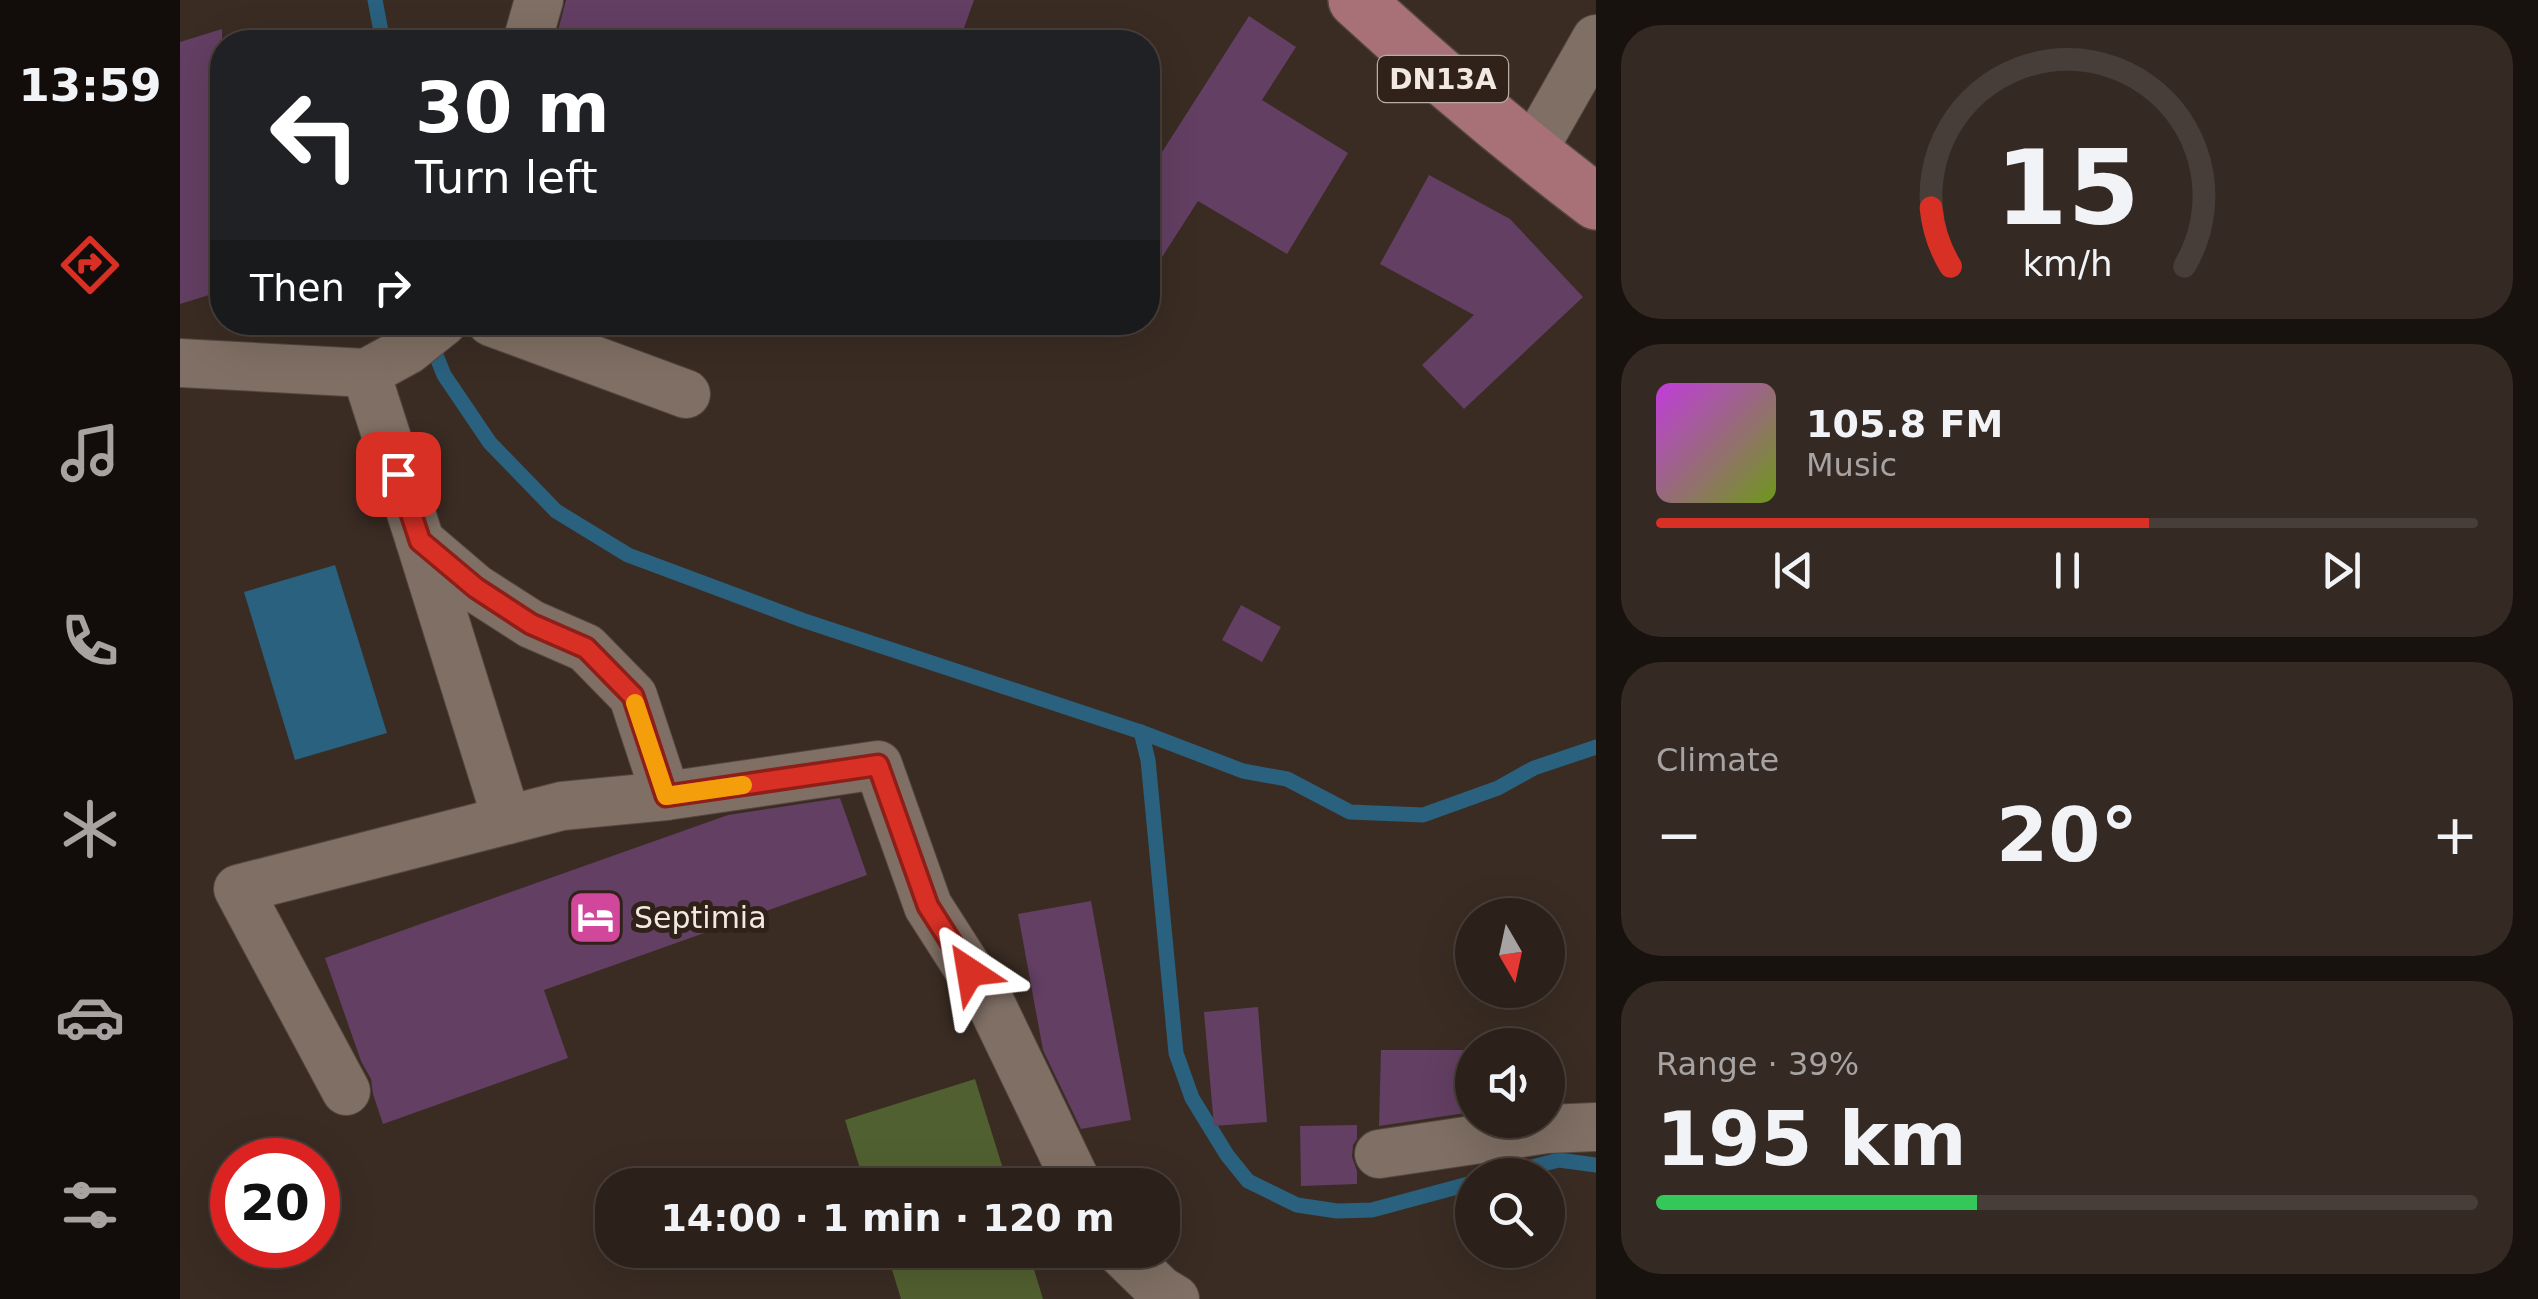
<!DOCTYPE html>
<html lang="en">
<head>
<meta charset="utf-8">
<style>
  :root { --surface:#2c211a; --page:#342923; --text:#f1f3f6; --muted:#a6a3a2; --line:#483e39; --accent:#d93025 }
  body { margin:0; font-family:"DejaVu Sans",sans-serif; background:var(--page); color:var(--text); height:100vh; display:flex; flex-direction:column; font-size:38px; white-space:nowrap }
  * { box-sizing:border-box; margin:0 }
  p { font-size:32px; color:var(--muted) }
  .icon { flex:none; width:55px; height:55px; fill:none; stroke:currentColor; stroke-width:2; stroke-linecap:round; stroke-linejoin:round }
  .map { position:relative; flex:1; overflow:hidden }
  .details { display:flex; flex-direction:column; gap:25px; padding:25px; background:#18120e; width:942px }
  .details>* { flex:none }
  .banner { position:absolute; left:30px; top:30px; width:950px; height:305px; border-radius:40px; box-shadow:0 10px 40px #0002,0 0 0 2px var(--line); background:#202124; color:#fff; overflow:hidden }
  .needle { width:65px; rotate:171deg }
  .controls { position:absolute; left:1275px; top:898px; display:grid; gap:20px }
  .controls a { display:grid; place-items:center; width:110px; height:110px; border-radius:50%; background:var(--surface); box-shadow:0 10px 40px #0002,0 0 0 2px var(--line); font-size:50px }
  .speed { position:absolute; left:30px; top:1138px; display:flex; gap:20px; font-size:50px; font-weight:700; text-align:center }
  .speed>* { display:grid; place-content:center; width:130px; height:130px; border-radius:50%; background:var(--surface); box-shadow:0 10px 40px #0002,0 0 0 2px var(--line); line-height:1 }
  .speed .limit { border:15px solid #d22; background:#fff; color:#111 }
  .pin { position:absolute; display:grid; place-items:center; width:85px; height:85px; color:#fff; margin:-42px; border-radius:20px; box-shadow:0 5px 15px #0006 }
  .me { position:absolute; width:110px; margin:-55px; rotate:327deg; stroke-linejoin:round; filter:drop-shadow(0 0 8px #0008) }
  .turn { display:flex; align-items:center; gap:35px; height:210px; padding:0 40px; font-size:45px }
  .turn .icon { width:130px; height:130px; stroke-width:2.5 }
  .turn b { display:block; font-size:70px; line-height:85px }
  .then { display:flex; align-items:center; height:95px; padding:0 40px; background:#0003; gap:20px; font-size:38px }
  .big { font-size:75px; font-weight:700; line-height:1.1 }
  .details .widget { flex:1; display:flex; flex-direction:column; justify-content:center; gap:15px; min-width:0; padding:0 35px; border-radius:40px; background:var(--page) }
  .details .dial { align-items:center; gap:0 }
  .dial svg { height:260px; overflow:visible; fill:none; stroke:var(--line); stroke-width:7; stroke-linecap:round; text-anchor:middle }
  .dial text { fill:var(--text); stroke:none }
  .song { display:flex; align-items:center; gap:30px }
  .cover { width:120px; height:120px; border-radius:15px; background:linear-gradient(135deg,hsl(290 70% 55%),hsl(80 70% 35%)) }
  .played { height:10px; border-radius:5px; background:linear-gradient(90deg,var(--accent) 60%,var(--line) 60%) }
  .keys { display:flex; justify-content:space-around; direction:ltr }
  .heat { display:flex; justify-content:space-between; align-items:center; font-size:55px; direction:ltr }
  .charge { height:15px; border-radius:8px; background:linear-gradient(90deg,#34c759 39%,var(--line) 0) }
  .trip { position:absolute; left:415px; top:1168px; width:585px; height:100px; border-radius:40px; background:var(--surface); box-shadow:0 10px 40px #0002,0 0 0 2px var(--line); font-weight:700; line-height:100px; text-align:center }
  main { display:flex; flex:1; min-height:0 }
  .tabs { display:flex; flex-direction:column; width:180px; justify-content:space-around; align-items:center; background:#120d0a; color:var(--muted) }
  .tabs .icon { width:70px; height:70px }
  .tabs .current { color:var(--accent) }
  .tabs b { font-size:45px; color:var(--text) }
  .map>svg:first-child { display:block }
  .green { fill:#516030 }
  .water { fill:#2a617e }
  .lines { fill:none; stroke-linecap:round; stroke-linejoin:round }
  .stream { stroke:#2a617e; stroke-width:15 }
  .building { fill:#633f63 }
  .minor-casing { stroke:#534740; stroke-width:50 }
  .major-casing { stroke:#534740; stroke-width:58 }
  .minor { stroke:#7f6f64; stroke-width:48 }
  .major { stroke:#a87177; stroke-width:55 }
  .route-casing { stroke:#8d1f18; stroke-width:25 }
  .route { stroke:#d93025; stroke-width:18 }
  .slow { stroke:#f59e0b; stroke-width:18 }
  .labels { text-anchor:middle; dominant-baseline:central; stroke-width:10; stroke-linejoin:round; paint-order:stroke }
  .shield { fill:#302219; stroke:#b8ada6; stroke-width:2.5 }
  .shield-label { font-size:28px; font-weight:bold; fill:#f2e9e3 }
  .poi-label { font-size:30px; fill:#f2e9e3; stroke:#302219; text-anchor:start }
</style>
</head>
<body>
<main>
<nav class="tabs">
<b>13:59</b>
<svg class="icon current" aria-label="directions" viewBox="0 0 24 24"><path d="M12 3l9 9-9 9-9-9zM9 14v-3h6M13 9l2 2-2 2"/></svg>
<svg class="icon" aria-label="music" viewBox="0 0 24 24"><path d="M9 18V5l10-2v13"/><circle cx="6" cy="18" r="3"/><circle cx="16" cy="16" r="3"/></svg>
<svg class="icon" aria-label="phone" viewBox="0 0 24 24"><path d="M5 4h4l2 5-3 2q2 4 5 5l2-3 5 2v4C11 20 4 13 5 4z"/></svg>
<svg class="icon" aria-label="climate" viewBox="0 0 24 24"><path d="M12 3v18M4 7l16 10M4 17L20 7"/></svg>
<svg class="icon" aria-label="car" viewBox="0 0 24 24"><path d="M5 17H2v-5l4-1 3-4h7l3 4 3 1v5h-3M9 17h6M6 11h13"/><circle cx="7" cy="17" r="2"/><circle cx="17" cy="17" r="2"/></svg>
<svg class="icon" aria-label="filters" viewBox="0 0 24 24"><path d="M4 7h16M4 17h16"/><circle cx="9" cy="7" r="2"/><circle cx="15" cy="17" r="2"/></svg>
</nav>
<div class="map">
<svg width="1416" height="1299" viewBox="0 0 1416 1299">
  <rect width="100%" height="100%" fill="#3a2c23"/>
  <g class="green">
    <polygon points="795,1079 828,1185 685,1185 665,1120"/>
    <polygon points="706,1250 848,1250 863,1299 721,1299"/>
  </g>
  <polygon class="water" points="155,565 207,733 115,760 64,592"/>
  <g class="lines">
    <g class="stream">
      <polyline points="195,0 203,42"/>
      <polyline points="250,340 264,375 310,443 376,511 448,555 622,620 961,732 1063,771 1107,779 1170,812 1243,815 1318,788 1354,768 1416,747"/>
      <polyline points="961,732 968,760 996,1053 1012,1098 1047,1155 1068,1181 1117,1205 1157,1211 1192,1210 1292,1183"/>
      <polyline points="1321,1175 1379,1160 1416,1165"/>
    </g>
  </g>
  <g class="building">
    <polygon points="386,0 794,0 779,42 375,42"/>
    <polygon points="1069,16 1116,47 1082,100 1168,153 1107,254 1018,201 968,279 968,174"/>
    <polygon points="42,29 42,291 0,304 0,42"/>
    <polygon points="1249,175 1330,219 1403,297 1284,409 1242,365 1294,315 1200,264"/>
    <polygon points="1061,605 1101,627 1082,662 1042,640"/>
    <polygon points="660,798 687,875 364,990 388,1058 203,1124 193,1094 191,1079 181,1061 145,958 548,815"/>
    <polygon points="911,901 951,1120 901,1129 863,1050 838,914"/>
    <polygon points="1078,1007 1087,1122 1034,1126 1024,1012"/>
    <polygon points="1201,1050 1292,1050 1292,1112 1199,1126"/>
    <polygon points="1177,1125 1177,1139 1173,1145 1172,1157 1177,1171 1177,1184 1121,1186 1120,1126"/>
  </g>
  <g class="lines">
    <defs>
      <g id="minor">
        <polyline points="347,42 359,0"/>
        <polyline points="1354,155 1361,136 1416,39"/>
        <polyline points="311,322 506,394"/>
        <polyline points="0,363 186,373 228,350 263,322"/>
        <polyline points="186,373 240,541 295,588 351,624 406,648 453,696 486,796 698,765 748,906 812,1006 898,1185"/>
        <polyline points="240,541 327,820"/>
        <polyline points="166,1091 58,889 382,806 486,796"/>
        <polyline points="1199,1154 1367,1129 1416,1127"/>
        <polyline points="939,1250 980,1290 995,1299"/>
      </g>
      <path id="major" d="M1176,0c77,71 156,138 240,202"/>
    </defs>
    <use href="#minor" class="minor-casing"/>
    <use href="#major" class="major-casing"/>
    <use href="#minor" class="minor"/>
    <use href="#major" class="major"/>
  </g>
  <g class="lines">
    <defs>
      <polyline id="route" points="218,474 240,541 296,588 351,624 406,648 453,696 486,796 698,765 748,906 790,972"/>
    </defs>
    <use href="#route" class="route-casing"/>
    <use href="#route" class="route"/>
    <polyline class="slow" points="455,703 486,796 563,785"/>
  </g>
  <defs>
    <symbol id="hotel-square" viewBox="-11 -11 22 22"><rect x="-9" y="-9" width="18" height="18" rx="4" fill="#d1479c" stroke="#302219"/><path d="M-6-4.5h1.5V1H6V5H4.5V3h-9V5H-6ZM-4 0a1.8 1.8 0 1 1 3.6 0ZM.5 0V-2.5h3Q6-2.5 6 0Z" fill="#fff"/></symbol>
  </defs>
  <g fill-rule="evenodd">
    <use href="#hotel-square" x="384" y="886" width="63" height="63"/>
  </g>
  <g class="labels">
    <rect class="shield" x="1198" y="56" width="130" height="46" rx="8"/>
    <g class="shield-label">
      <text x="1263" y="79">DN13A</text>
    </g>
    <g class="poi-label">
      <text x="454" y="917">Septimia</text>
    </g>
  </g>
</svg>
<div class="controls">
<a><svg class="needle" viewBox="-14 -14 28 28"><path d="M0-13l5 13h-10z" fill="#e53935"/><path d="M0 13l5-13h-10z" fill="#a6a3a2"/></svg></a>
<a><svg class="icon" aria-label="sound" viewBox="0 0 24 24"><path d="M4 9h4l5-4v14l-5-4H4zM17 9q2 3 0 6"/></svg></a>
<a><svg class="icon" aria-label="search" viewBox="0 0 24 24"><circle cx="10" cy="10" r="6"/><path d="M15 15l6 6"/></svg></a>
</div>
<div class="speed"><div class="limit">20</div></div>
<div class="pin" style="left:218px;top:474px;background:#d93025"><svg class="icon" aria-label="arrive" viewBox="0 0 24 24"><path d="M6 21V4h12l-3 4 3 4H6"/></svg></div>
<svg class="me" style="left:790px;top:972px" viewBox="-20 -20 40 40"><path d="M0-17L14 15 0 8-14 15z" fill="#d93025" stroke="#fff" stroke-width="4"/></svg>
<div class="trip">14:00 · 1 min · 120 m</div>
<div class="banner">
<div class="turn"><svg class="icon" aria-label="left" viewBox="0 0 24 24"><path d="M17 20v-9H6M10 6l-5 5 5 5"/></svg><div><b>30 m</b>Turn left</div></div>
<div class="then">Then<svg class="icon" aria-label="right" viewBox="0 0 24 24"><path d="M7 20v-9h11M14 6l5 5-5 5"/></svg></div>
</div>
</div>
<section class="details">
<div class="widget dial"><svg viewBox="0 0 100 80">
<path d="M14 69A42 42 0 1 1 86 69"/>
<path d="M14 69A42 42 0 0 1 8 51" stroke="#d93025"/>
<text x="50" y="56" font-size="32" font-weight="700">15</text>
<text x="50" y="72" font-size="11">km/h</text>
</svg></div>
<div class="widget">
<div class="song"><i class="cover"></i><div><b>105.8 FM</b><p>Music</p></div></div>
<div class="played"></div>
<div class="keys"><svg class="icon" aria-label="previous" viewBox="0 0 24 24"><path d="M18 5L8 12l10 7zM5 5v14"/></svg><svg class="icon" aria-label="pause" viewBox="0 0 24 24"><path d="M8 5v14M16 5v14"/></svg><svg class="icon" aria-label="next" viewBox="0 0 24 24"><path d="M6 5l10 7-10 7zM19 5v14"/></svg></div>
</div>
<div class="widget"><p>Climate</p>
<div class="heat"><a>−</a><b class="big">20°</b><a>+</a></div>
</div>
<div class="widget"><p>Range · 39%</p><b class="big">195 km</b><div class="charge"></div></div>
</section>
</main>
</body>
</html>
